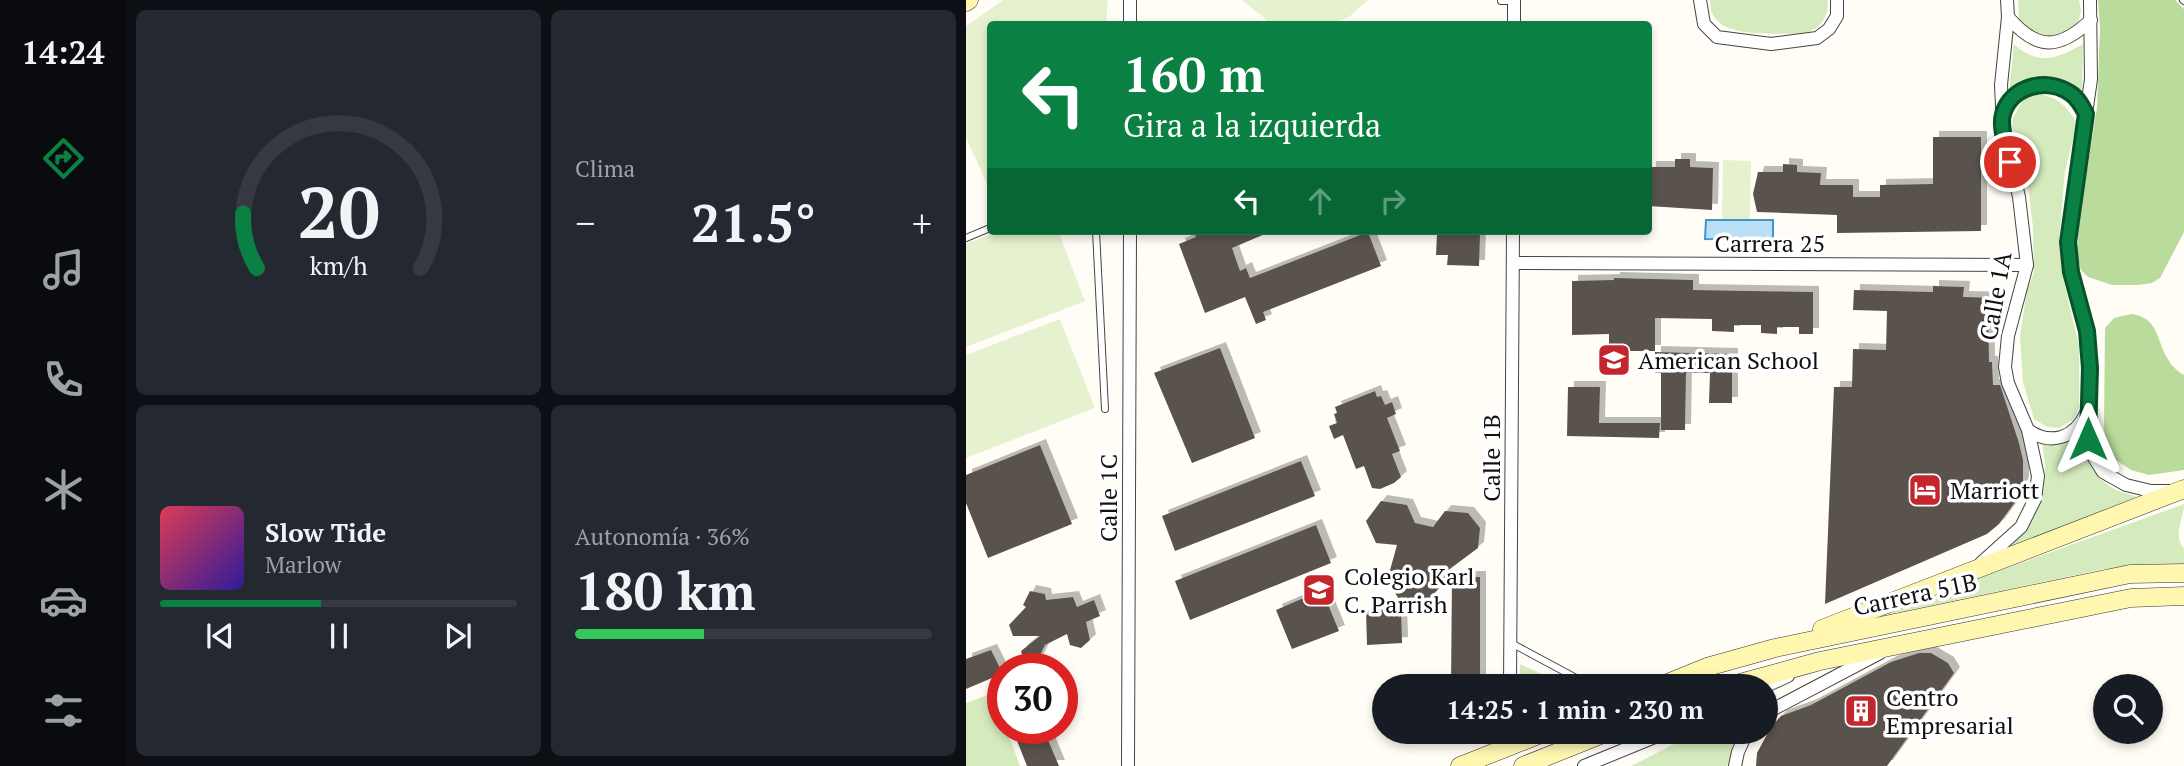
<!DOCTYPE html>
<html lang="es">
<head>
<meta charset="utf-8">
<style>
  :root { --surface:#171b24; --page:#242831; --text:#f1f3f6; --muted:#9ea1a6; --line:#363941; --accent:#0b8043 }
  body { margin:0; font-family:"PT Serif",serif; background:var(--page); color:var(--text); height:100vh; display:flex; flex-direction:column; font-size:26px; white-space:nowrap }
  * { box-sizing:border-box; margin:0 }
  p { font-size:23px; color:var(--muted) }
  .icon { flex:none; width:38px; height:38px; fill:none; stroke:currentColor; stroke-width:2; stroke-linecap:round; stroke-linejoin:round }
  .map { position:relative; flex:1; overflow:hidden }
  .sheet { display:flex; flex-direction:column; gap:10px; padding:10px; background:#0d0f14; width:840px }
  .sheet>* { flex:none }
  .guide { position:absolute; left:21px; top:21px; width:665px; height:214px; border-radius:7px; box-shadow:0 4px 10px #0003; background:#0b8043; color:#fff; overflow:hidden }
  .fabs { position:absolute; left:1127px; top:674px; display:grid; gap:14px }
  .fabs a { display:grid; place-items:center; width:70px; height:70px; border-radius:50%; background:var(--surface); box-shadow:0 4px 10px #0003; font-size:35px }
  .speed { position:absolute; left:21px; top:653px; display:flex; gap:14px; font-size:35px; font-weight:700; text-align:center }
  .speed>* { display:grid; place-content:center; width:91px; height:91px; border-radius:50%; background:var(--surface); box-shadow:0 4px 10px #0003; line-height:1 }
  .speed .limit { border:10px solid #d22; background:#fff; color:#111 }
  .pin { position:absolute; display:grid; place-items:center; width:60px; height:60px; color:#fff; margin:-30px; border:4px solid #fff; border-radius:50%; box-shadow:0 2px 7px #0007 }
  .me { position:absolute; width:77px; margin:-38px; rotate:0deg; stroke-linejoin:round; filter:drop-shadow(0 0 5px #0008) }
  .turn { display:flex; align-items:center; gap:24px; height:147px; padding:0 21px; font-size:32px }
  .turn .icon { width:91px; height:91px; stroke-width:2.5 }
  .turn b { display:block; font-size:49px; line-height:60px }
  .lanes { display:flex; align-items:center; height:66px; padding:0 21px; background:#0003; justify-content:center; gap:35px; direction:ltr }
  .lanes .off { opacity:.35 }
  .big { font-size:52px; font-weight:800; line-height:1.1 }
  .sheet .tile { flex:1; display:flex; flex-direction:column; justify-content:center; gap:10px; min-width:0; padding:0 24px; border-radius:10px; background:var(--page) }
  .sheet .dial { align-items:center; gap:0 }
  .dial svg { height:182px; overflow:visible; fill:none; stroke:var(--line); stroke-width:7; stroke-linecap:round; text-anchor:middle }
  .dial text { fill:var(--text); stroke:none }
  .song { display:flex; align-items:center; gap:21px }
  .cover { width:84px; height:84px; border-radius:10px; background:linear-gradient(135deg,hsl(350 70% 55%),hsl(250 70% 35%)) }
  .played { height:7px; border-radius:4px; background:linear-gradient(90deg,var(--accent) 45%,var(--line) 45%) }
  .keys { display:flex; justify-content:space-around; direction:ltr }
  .heat { display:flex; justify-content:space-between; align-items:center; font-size:38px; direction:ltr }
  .charge { height:10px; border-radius:5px; background:linear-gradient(90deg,#34c759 36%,var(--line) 0) }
  .sheet .tiles { flex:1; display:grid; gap:10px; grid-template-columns:repeat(2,1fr) }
  .trip { position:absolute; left:406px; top:674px; width:406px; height:70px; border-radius:35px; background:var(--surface); box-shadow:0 4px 10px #0003; font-weight:800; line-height:70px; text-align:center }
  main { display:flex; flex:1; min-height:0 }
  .menu { display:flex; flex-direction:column; width:126px; justify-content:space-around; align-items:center; background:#090b0e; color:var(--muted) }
  .menu .icon { width:49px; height:49px }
  .menu .on { color:var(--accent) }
  .menu b { font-size:32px; color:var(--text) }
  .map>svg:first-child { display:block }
  .green { fill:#d5ebbd }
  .forest { fill:#b9dc9c }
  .pitch { fill:#e6f2cf }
  .water { fill:#b9e0f7; stroke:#3f96cf; stroke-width:2 }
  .building { fill:#5a524d; filter:url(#shadow) }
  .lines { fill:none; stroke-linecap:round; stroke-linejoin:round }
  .lane-casing { stroke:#444; stroke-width:8 }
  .street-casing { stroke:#444; stroke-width:14 }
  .secondary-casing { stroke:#333; stroke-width:19 }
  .lane { stroke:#fff; stroke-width:6 }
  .street { stroke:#fff; stroke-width:12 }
  .secondary { stroke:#fff6b0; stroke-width:18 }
  .route-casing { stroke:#07532c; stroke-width:18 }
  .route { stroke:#0b8043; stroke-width:12 }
  .labels { text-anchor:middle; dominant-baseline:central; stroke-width:7; stroke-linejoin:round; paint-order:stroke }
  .street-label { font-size:24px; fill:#111; stroke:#fff }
  .poi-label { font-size:24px; fill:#111; stroke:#fff; text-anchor:start }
</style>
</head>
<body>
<main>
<nav class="menu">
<b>14:24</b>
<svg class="icon on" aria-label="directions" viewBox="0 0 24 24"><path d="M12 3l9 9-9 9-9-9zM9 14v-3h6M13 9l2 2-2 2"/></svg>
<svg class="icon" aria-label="music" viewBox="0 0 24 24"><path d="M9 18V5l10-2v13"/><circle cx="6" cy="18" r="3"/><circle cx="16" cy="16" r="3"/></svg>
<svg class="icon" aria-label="phone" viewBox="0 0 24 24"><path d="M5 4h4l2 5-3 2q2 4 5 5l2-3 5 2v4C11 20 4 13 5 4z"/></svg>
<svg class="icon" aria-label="climate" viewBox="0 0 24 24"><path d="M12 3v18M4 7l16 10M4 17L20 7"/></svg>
<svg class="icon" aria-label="car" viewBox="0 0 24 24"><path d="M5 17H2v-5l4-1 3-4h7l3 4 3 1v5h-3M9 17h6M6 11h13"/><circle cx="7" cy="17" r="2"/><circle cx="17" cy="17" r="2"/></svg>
<svg class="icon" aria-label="filters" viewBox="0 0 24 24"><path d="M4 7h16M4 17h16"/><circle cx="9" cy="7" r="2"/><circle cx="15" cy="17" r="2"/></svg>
</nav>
<section class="sheet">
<div class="tiles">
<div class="tile dial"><svg viewBox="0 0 100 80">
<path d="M14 69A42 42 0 1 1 86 69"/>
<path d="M14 69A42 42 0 0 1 8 45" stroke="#0b8043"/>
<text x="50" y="56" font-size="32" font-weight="700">20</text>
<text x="50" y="72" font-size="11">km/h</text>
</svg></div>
<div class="tile"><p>Clima</p>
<div class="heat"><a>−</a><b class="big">21.5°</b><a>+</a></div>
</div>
<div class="tile">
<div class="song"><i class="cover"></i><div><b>Slow Tide</b><p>Marlow</p></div></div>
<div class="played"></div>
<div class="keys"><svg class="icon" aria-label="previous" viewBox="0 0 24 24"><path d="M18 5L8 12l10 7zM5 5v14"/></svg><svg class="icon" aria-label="pause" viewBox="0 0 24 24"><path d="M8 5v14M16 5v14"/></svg><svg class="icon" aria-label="next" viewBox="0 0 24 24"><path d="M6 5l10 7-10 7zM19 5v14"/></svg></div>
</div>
<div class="tile"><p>Autonomía · 36%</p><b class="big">180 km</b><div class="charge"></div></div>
</div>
</section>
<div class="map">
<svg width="1218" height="766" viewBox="0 0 1218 766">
  <defs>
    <filter id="shadow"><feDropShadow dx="6" dy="-6" stdDeviation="0" flood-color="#0004"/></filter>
  </defs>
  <rect width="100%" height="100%" fill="#fffdf5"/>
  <g class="green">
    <path d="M744,0h118c0,19 -8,30 -27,34 -28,-2 -93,8 -91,-34z"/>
    <polygon points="1052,0 1113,0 1115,11 1110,31 1091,39 1061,35 1053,22"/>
    <path d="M1048,44c25,23 44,14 69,0l-1,55 -22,-13 -52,12z"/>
    <path d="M1071,94c21,3 29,11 40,29l-12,48 -6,70 4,37 16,68v60l-5,13 -15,9 -12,-1 -13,-8 -11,-37 -3,-46 7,-46 7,-17 -1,-45 -5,-44 -16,-56 1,-10 10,-18z"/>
    <path d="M1112,435c5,23 19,48 43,57 9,3 18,5 27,8l-142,52c31,-34 46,-60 36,-108h22z"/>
    <path d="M1218,504c0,16 -12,30 0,45v18l-80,2 -238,50z"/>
    <polygon points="554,664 601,686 554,686"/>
    <polygon points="27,693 37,719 37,728 40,728 54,766 0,766 0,703"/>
    <polygon points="772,734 761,766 665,766 724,736"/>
  </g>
  <g class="forest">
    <polygon points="1132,0 1209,0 1218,9 1218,232 1194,278 1186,283 1172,285 1146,285 1122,277 1115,270 1111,256 1112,227 1131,107 1134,29"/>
    <path d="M1165,314c36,4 21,42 53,61v95l-35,5 -18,-5 -15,-10 -9,-11 -3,-21 1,-100 9,-10z"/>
  </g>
  <g class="pitch">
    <polygon points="37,0 142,0 140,24 24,24 24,190 0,138 0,26"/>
    <polygon points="276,0 402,0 383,17 363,24 316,24 302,21"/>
    <polygon points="757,160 785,161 784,220 756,220"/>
    <polygon points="32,231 92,231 119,301 0,347 0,244"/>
    <polygon points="94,319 129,408 0,458 0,355"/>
  </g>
  <polygon class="water" points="740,220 807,220 807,240 739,239"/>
  <g class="building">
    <polygon points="967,137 1015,137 1015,231 871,233 871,215 791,212 787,194 792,172 817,172 817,164 831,165 831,172 855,173 854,185 887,185 887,197 914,197 914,185 967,184"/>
    <polygon points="709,159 724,159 724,167 747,168 746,210 682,206 684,167 709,167"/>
    <polygon points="228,231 306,231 266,248 274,271 280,268 284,278 402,232 415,266 297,312 300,320 290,324 279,297 239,313 213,244 230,237"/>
    <polygon points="471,234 514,235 513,266 481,265 482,255 470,255"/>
    <polygon points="648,278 727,280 727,290 847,292 847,334 833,334 833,327 811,327 811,334 795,333 795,325 768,325 768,332 746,331 746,319 689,318 689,351 643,351 643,334 606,335 606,281 648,280"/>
    <polygon points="967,286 998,287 997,297 1035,298 1034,311 1022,311 1023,362 1026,362 1027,385 1034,385 1053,443 1057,460 1057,482 1052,498 1033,524 1021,534 859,604 868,387 886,387 887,349 920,350 921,311 887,310 888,290 967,292"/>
    <polygon points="254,348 289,438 226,463 188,373"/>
    <polygon points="689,352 766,354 766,403 743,403 744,373 720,373 719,430 695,430 695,373 689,373"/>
    <polygon points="602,387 634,387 633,423 694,423 693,438 601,436"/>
    <polygon points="409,391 411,397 415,396 419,405 426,402 430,414 421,418 434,451 426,454 435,477 428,483 414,489 406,488 398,466 390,469 377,435 368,439 363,426 371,423 368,414 371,413 369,407"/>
    <polygon points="74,445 106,524 22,558 0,503 0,475"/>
    <polygon points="335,461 349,496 209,551 196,516"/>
    <polygon points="415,501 441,505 449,523 467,527 479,511 502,513 514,528 512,548 473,577 483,577 464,598 435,602 421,581 431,545 410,543 400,521"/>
    <polygon points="350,525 365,563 224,620 209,581"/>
    <polygon points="486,577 514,577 514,686 485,686"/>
    <polygon points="356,590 373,631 326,649 310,610"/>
    <polygon points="64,591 79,594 80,600 107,597 111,607 128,600 134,616 120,622 124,640 115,648 104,645 101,634 79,645 70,663 59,664 55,651 74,636 47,636 43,625 60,607 57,605"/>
    <polygon points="435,610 436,643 401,645 400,611"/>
    <polygon points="25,650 37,674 37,704 26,678 0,689 0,659"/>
    <polygon points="953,653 965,653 982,663 988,673 921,766 790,766 791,753 805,727 815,716 845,705 925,662"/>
    <polygon points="46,728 77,728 93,766 61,766"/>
  </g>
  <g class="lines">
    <defs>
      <g id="lane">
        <polyline points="1217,0 1218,1"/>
        <polyline points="535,1 548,1"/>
        <polyline points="130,231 139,409"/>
        <polyline points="0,238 24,228"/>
        <polyline points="545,643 625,686"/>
      </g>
      <g id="street">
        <polyline points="734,0 738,24 751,37 805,44 851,38 863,29 871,16 871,0"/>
        <polyline points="1124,0 1125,79 1102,242 1106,272 1121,331 1124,368 1122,439 1127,456 1137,472 1160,485 1185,491 1204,491"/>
        <path d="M1042,17c30,35 52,32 83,3"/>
        <polyline points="164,24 164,0"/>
        <polyline points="548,24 548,0"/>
        <path d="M1037,113c18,-38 65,-37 83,1"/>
        <polyline points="547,263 1061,265"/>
        <path d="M1062,430c23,16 47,8 58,-17"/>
        <polyline points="1015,563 1055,527 1069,499 1072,476 1062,430 1042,383 1039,367 1042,336 1061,265 1053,197 1037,129 1035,85 1042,17 1041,0"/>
        <polyline points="544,686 547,231"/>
        <polyline points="800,686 822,676"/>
        <polyline points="800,713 914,653"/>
        <polyline points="543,746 543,732"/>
        <polyline points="162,766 164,231"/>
        <polyline points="618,766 701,732"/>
        <polyline points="769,766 772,752 781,732"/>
      </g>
      <g id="secondary">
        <polyline points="0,2 3,0"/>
        <polyline points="856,629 1218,489"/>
        <polyline points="694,686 741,667 809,648 1164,574 1218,573"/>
        <polyline points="763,686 854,661 1165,598 1218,596"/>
        <polyline points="494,766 580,732"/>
        <polyline points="557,766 642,732"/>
      </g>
    </defs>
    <use href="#lane" class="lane-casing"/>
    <use href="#street" class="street-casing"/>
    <use href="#secondary" class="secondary-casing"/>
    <use href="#lane" class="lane"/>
    <use href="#street" class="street"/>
    <use href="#secondary" class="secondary"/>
  </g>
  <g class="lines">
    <defs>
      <path id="route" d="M1044,162c-3,-15 -11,-34 -7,-48 8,-28 44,-37 67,-21 8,5 12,13 16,21l-18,128 3,30 16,59 3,37 -2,71"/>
    </defs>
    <use href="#route" class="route-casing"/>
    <use href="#route" class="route"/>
  </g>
  <defs>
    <symbol id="school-square" viewBox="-11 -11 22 22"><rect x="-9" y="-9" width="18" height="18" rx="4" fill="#c4262e" stroke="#fff"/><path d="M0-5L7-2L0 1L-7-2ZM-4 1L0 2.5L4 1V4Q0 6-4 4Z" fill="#fff"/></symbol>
    <symbol id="hotel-square" viewBox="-11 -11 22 22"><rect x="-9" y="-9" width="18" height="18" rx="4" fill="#c4262e" stroke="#fff"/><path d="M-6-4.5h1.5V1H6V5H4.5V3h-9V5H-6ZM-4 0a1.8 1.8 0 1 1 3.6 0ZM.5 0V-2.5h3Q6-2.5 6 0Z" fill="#fff"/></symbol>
    <symbol id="building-square" viewBox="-11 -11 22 22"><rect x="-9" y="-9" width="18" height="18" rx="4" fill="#c4262e" stroke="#fff"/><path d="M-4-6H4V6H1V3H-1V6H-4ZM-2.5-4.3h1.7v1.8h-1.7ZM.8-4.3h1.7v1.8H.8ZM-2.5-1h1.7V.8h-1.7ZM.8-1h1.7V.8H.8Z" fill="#fff"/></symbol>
  </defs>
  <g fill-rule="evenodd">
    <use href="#school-square" x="629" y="341" width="38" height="38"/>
    <use href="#hotel-square" x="940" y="471" width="38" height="38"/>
    <use href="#school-square" x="334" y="571" width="38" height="38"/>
    <use href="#building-square" x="876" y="692" width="38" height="38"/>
  </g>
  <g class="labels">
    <g class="street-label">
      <text x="804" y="243">Carrera 25</text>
      <text transform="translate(1029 296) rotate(-80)">Calle 1A</text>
      <text transform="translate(525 458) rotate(-90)">Calle 1B</text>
      <text transform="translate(142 498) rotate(-90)">Calle 1C</text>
      <text transform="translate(949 594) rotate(-12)">Carrera 51B</text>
    </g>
    <g class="poi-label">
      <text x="672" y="360">American School</text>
      <text x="984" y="490">Marriott</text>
      <text x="378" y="576">Colegio Karl<tspan x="378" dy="28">C. Parrish</tspan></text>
      <text x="920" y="697">Centro<tspan x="920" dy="28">Empresarial</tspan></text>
    </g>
  </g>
</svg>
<div class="fabs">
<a><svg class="icon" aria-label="search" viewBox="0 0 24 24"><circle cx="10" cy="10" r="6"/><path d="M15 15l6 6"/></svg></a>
</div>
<div class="speed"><div class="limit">30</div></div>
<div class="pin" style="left:1044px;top:162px;background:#d93025"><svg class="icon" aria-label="arrive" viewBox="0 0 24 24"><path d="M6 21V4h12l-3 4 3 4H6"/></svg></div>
<svg class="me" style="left:1122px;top:439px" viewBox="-20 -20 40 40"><path d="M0-17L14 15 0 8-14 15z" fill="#0b8043" stroke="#fff" stroke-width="4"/></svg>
<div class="trip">14:25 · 1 min · 230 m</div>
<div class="guide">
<div class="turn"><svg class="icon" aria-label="left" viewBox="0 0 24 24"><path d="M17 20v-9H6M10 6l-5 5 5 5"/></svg><div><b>160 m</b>Gira a la izquierda</div></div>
<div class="lanes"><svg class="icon" aria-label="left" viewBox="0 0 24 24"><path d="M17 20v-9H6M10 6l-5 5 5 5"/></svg><svg class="icon off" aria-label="ahead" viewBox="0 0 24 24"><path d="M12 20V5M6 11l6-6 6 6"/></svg><svg class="icon off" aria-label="right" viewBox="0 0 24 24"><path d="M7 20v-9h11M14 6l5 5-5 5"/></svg></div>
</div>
</div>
</main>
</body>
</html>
